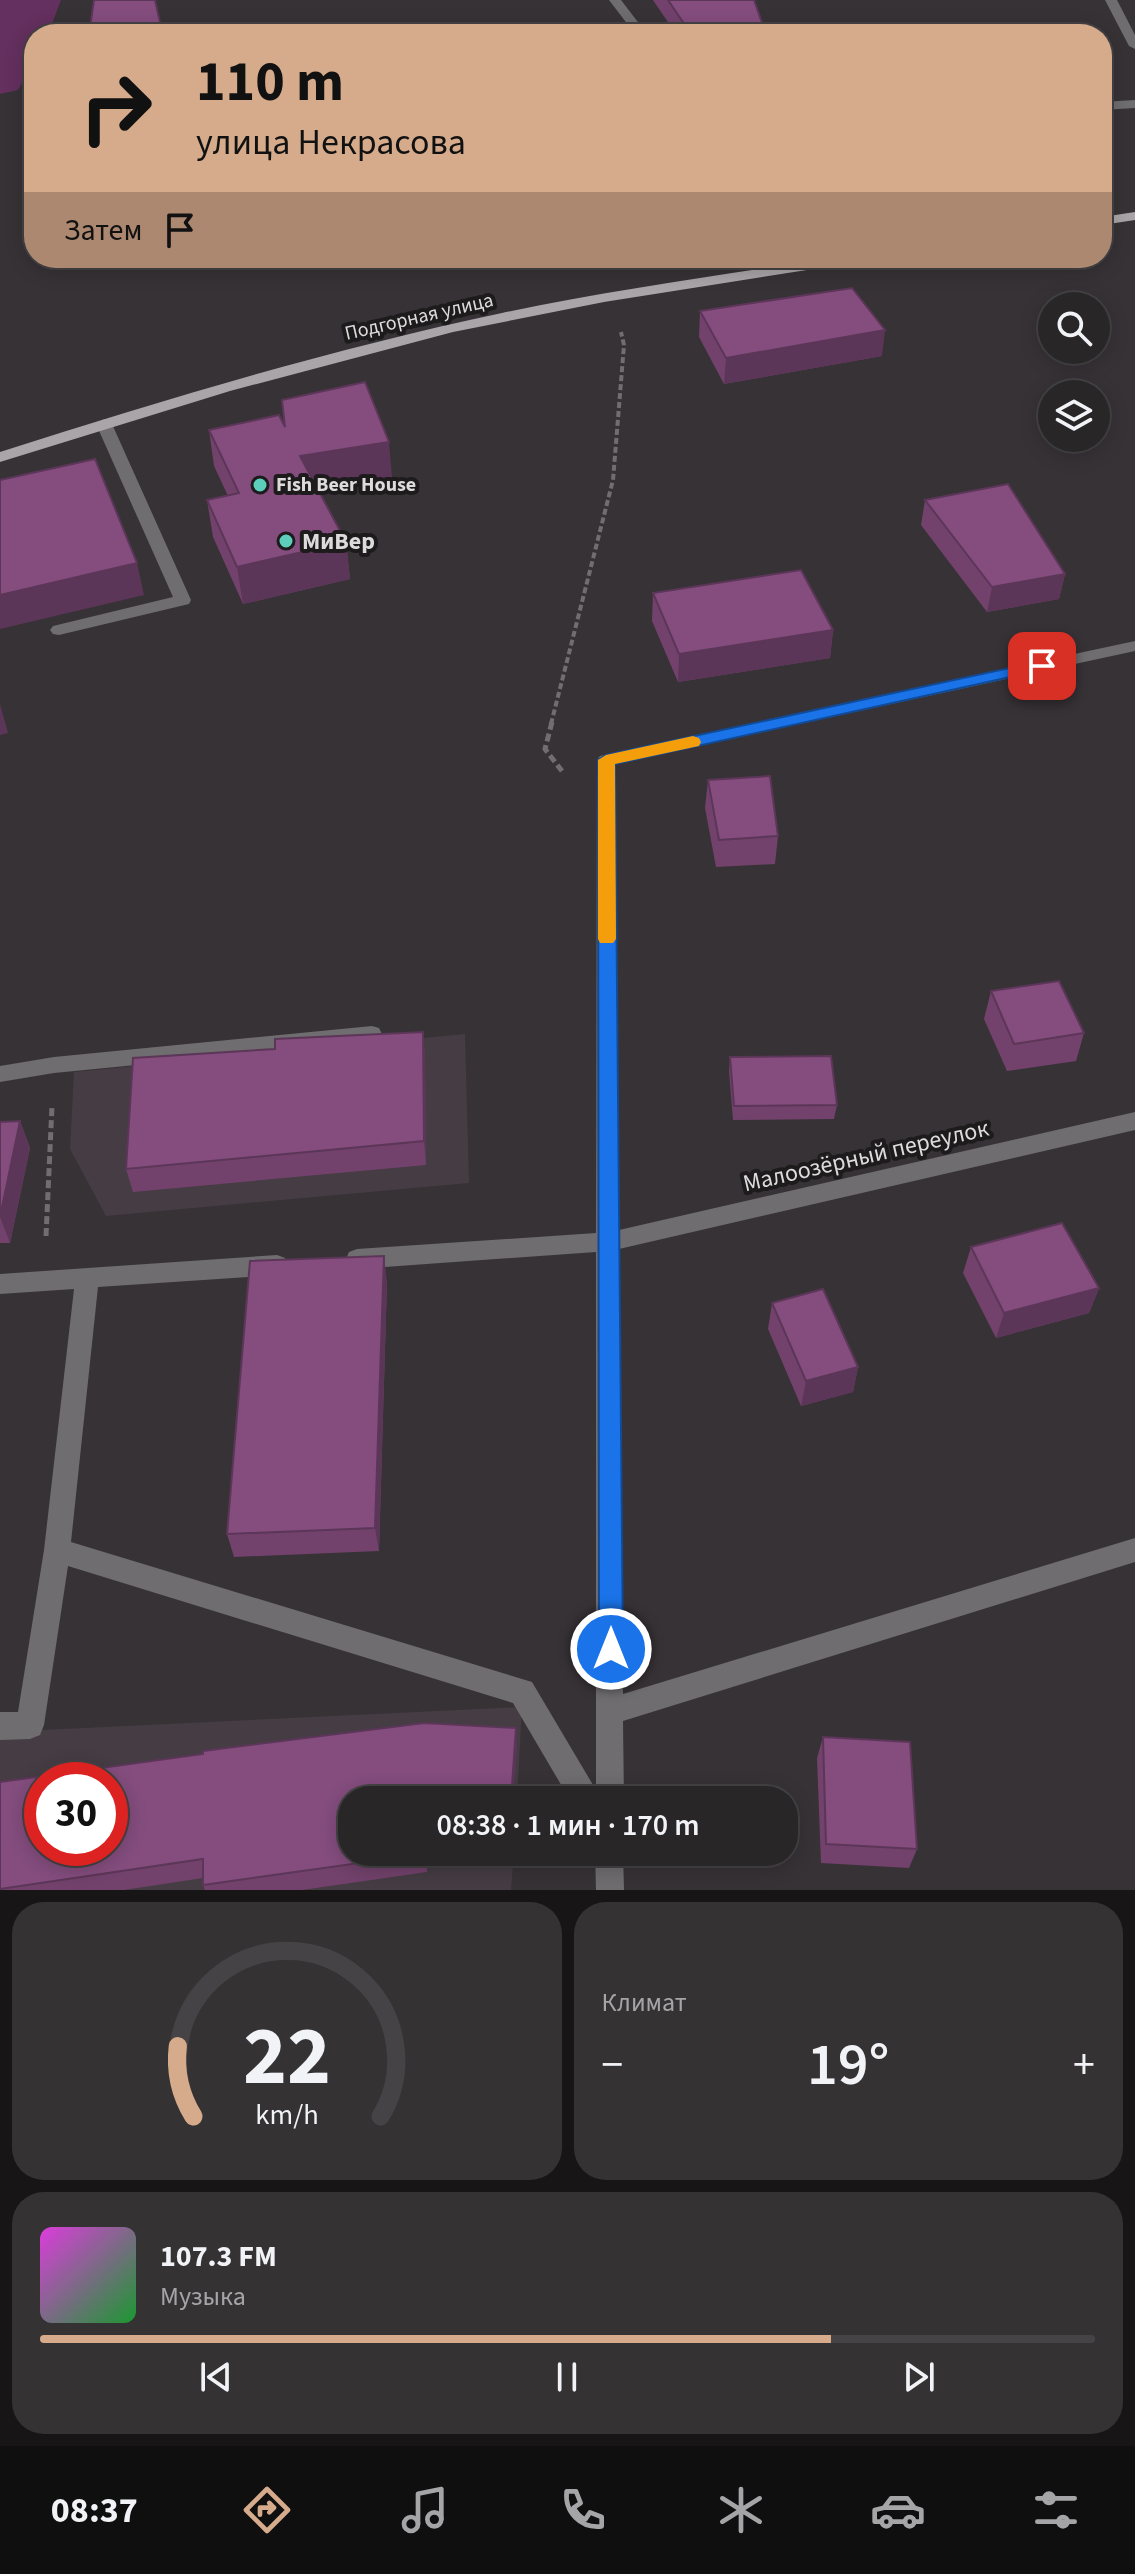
<!DOCTYPE html>
<html lang="ru">
<head>
<meta charset="utf-8">
<style>
  :root { --surface:#292628; --page:#353234; --text:#f1f3f6; --muted:#a5a5a8; --line:#454345; --accent:#d6ab8b }
  body { margin:0; font-family:"Source Sans 3",sans-serif; background:var(--page); color:var(--text); height:100vh; display:flex; flex-direction:column; font-size:30px; white-space:nowrap }
  * { box-sizing:border-box; margin:0 }
  p { font-size:26px; color:var(--muted) }
  .icon { flex:none; width:44px; height:44px; fill:none; stroke:currentColor; stroke-width:2; stroke-linecap:round; stroke-linejoin:round }
  .map { position:relative; height:1890px; overflow:hidden }
  .drawer { display:flex; flex-direction:column; gap:12px; padding:12px; background:#171516; flex:1 }
  .drawer>* { flex:none }
  .banner { position:absolute; left:24px; top:24px; width:1088px; height:244px; border-radius:32px; box-shadow:0 4px 20px #0003,0 0 0 2px var(--line); background:#d6ab8b; color:#111; overflow:hidden }
  .tools { position:absolute; left:1038px; top:292px; display:grid; gap:16px }
  .tools a { display:grid; place-items:center; width:72px; height:72px; border-radius:50%; background:var(--surface); box-shadow:0 4px 20px #0003,0 0 0 2px var(--line); font-size:40px }
  .speed { position:absolute; left:24px; top:1762px; display:flex; gap:16px; font-size:40px; font-weight:700; text-align:center }
  .speed>* { display:grid; place-content:center; width:104px; height:104px; border-radius:50%; background:var(--surface); box-shadow:0 4px 20px #0003,0 0 0 2px var(--line); line-height:1 }
  .speed .limit { border:12px solid #d22; background:#fff; color:#111 }
  .pin { position:absolute; display:grid; place-items:center; width:68px; height:68px; color:#fff; margin:-34px; border-radius:16px; box-shadow:0 4px 12px #0006 }
  .me { position:absolute; width:88px; margin:-44px; rotate:0deg; stroke-linejoin:round; filter:drop-shadow(0 0 6px #0008) }
  .turn { display:flex; align-items:center; gap:28px; height:168px; padding:0 40px; font-size:36px }
  .turn .icon { width:104px; height:104px; stroke-width:2.5 }
  .turn b { display:block; font-size:56px; line-height:68px }
  .then { display:flex; align-items:center; height:76px; padding:0 40px; background:#0003; gap:16px; font-size:30px }
  .big { font-size:60px; font-weight:600; line-height:1.1 }
  .drawer .tile { flex:1; display:flex; flex-direction:column; justify-content:center; gap:12px; min-width:0; padding:0 28px; border-radius:32px; background:var(--page) }
  .drawer .dial { align-items:center; gap:0 }
  .dial svg { height:208px; overflow:visible; fill:none; stroke:var(--line); stroke-width:7; stroke-linecap:round; text-anchor:middle }
  .dial text { fill:var(--text); stroke:none }
  .song { display:flex; align-items:center; gap:24px }
  .cover { width:96px; height:96px; border-radius:12px; background:linear-gradient(135deg,hsl(300 70% 55%),hsl(130 70% 35%)) }
  .played { height:8px; border-radius:4px; background:linear-gradient(90deg,var(--accent) 75%,var(--line) 75%) }
  .keys { display:flex; justify-content:space-around; direction:ltr }
  .heat { display:flex; justify-content:space-between; align-items:center; font-size:44px; direction:ltr }
  .drawer .tiles { flex:1; display:grid; gap:12px; grid-template-columns:1fr 1fr }
  .tile:last-child { grid-column:span 2 }
  .trip { position:absolute; left:338px; top:1786px; width:460px; height:80px; border-radius:32px; background:var(--surface); box-shadow:0 4px 20px #0003,0 0 0 2px var(--line); font-weight:600; line-height:80px; text-align:center }
  .tabs { display:flex; height:128px; justify-content:space-around; align-items:center; background:#100f10; color:var(--muted) }
  .tabs .icon { width:56px; height:56px }
  .tabs .active { color:var(--accent) }
  .tabs b { font-size:36px; color:var(--text) }
  .map>svg:first-child { display:block }
  .built { fill:#453c44; fill-rule:evenodd }
  .green { fill:#64305f }
  .lines { fill:none; stroke-linecap:round; stroke-linejoin:round }
  .path-far1 { stroke:#716d70; stroke-width:4; stroke-dasharray:6 3; stroke-linecap:butt }
  .path { stroke:#716d70; stroke-width:5; stroke-dasharray:8 4; stroke-linecap:butt }
  .minor { fill:#6f6d6f; fill-rule:evenodd }
  .major { fill:#aaa5a9; fill-rule:evenodd }
  .wall { fill:#72426c }
  .shaded-wall { fill:#5c3658 }
  .building { fill:#844d7e; stroke:#5c3658; stroke-width:2; fill-rule:evenodd }
  .route { fill:#1a73e8; stroke:#114b97; stroke-width:2 }
  .slow { fill:#f59e0b }
  .poi-dot { fill:#5ccebb; stroke:#1d1b1c; stroke-width:3 }
  .labels { text-anchor:middle; dominant-baseline:central; stroke-width:8; stroke-linejoin:round; paint-order:stroke }
  .far-street-label { font-size:20px; fill:#dedbdd; stroke:#1d1b1c }
  .far-poi-label { font-size:20px; font-weight:bold; fill:#dedbdd; stroke:#1d1b1c; text-anchor:start }
  .poi-label { font-size:24px; font-weight:bold; fill:#dedbdd; stroke:#1d1b1c; text-anchor:start }
  .street-label { font-size:24px; fill:#dedbdd; stroke:#1d1b1c }
</style>
</head>
<body>
<div class="map">
<svg width="1135" height="1890" viewBox="0 0 1135 1890">
  <rect width="100%" height="100%" fill="#373236"/>
  <g class="built">
    <polygon points="465,1034 469,1183 106,1216 70,1149 74,1072"/>
    <path d="M522,1707l-5,93h-165v52h162l-3,38h-511v-158zM42,1780h68v68h-68z"/>
  </g>
  <polygon class="green" points="0,0 61,0 48,34 34,34 34,62 18,90 0,94"/>
  <g class="lines">
    <polyline class="path-far1" points="551,724 613,480 624,345 621,332"/>
    <g class="path">
      <polyline points="552,722 545,749 562,771"/>
      <polyline points="46,1236 52,1106"/>
    </g>
    <g class="minor">
      <polygon points="609,0 621,0 647,34 635,34"/>
      <polygon points="1105,0 1117,0 1135,35 1135,49 1129,46"/>
      <polygon points="1135,100 1135,108 1102,110 1102,102"/>
      <polygon points="104,419 112,424 191,600 189,604 59,635 53,634 50,630 53,626 173,597 96,424"/>
      <polygon points="1135,641 1135,651 615,764 619,1230 1135,1112 1135,1130 619,1249 623,1694 1135,1538 1135,1562 623,1721 624,1800 570,1800 513,1703 68,1566 44,1725 40,1735 30,1739 0,1740 0,1712 18,1712 44,1550 74,1289 0,1294 0,1274 277,1255 285,1258 289,1265 285,1272 277,1275 98,1287 71,1542 532,1682 596,1790 596,1252 357,1269 349,1266 346,1259 349,1252 357,1249 596,1233 597,760 600,756"/>
      <polygon points="372,1026 379,1028 382,1034 379,1040 372,1042 54,1073 0,1082 0,1066 54,1057"/>
      <polygon points="595,1852 623,1852 624,1890 596,1890"/>
    </g>
    <g class="major">
      <polygon points="1135,212 1135,220 1102,225 1102,217"/>
      <path d="M831,258h34l-7,4 -254,40 -151,30 -223,59 -230,71v-10c166,-53 332,-103 502,-139 109,-23 220,-38 329,-55z"/>
    </g>
  </g>
  <g class="wall">
    <polygon points="653,0 754,0 766,34 676,34"/>
    <polygon points="700,311 882,356 724,384 699,337"/>
    <polygon points="285,427 392,478 318,490 346,542 350,579 243,604 213,537 207,500 228,496 214,466 209,430"/>
    <polygon points="925,500 1065,574 1059,599 987,612 921,525"/>
    <polygon points="653,593 833,630 830,658 678,682 652,621"/>
    <polygon points="708,780 778,836 775,864 716,867 705,808"/>
    <polygon points="991,991 1084,1033 1076,1061 1007,1071 984,1019"/>
    <polygon points="423,1032 425,1057 426,1165 133,1192 126,1169 275,1049"/>
    <polygon points="730,1057 837,1105 834,1119 733,1120 729,1071"/>
    <polygon points="20,1121 30,1148 10,1243 0,1243 0,1122"/>
    <polygon points="971,1247 1099,1288 1089,1313 996,1338 963,1273"/>
    <polygon points="387,1282 379,1551 234,1557 227,1534"/>
    <polygon points="772,1303 858,1367 853,1392 801,1406 768,1329"/>
    <polygon points="823,1737 917,1849 909,1868 821,1863 817,1758"/>
    <polygon points="517,1748 352,1800 426,1852 427,1872 302,1890 205,1890 203,1885 203,1878 124,1890 0,1890 0,1782"/>
  </g>
  <g class="shaded-wall">
    <polygon points="162,31 162,34 130,34"/>
    <polygon points="403,258 419,258 403,262"/>
    <polygon points="885,330 882,356 724,384 726,358"/>
    <polygon points="389,442 392,478 305,492 300,456"/>
    <polygon points="346,542 350,579 243,604 237,567"/>
    <polygon points="137,563 144,595 0,629 0,595"/>
    <polygon points="1065,574 1059,599 987,612 992,587"/>
    <polygon points="833,630 830,658 678,682 679,654"/>
    <polygon points="0,704 8,733 0,735"/>
    <polygon points="423,1032 425,1057 426,1165 424,1141"/>
    <polygon points="20,1121 30,1148 10,1243 0,1217"/>
    <polygon points="384,1256 387,1282 379,1551 375,1528"/>
    <polygon points="1099,1288 1089,1313 996,1338 1004,1313"/>
    <polygon points="858,1367 853,1392 801,1406 806,1381"/>
    <polygon points="516,1728 517,1748 513,1800 511,1800"/>
  </g>
  <g class="building">
    <polygon points="94,0 155,0 162,31 130,34 89,34"/>
    <polygon points="668,0 754,0 766,34 691,34"/>
    <polygon points="852,288 885,330 726,358 700,311"/>
    <polygon points="365,382 389,442 300,456 346,542 237,567 207,500 239,493 209,430 279,415 285,427 282,400"/>
    <polygon points="95,459 137,563 0,595 0,480"/>
    <polygon points="1008,484 1065,574 992,587 925,500"/>
    <polygon points="801,570 833,630 679,654 653,593"/>
    <polygon points="770,776 778,836 719,840 708,780"/>
    <polygon points="1059,981 1084,1033 1014,1044 991,991"/>
    <polygon points="423,1032 424,1141 126,1169 133,1058 275,1049 275,1039"/>
    <polygon points="831,1056 837,1105 734,1106 730,1057"/>
    <polygon points="20,1121 0,1217 0,1122"/>
    <polygon points="1062,1223 1099,1288 1004,1313 971,1247"/>
    <polygon points="384,1256 375,1528 227,1534 250,1261"/>
    <polygon points="823,1289 858,1367 806,1381 772,1303"/>
    <path d="M424,1723l92,5 -5,72h-159v52h72v2l-221,31v-26l-203,30v-107l203,-28v-3zM42,1780h68v68h-68z"/>
    <polygon points="823,1737 910,1742 917,1849 826,1844"/>
  </g>
  <polygon class="route" points="1042,661 1050,666 1047,669 615,764 623,1649 620,1657 611,1661 602,1657 599,1649 598,760 606,755"/>
  <polygon class="slow" points="693,736 699,738 701,742 699,746 615,764 616,939 613,943 600,943 598,939 598,760 606,755"/>
  <g class="poi-dot">
    <circle cx="260" cy="485" r="8"/>
    <circle cx="286" cy="541" r="8"/>
  </g>
  <g class="labels">
    <g class="far-street-label">
      <text transform="translate(419 317) rotate(-13)">Подгорная улица</text>
    </g>
    <g class="far-poi-label">
      <text x="276" y="485">Fish Beer House</text>
    </g>
    <g class="poi-label">
      <text x="302" y="541">МиВер</text>
    </g>
    <g class="street-label">
      <text transform="translate(866 1156) rotate(-13)">Малоозёрный переулок</text>
    </g>
  </g>
</svg>
<div class="tools">
<a><svg class="icon" aria-label="search" viewBox="0 0 24 24"><circle cx="10" cy="10" r="6"/><path d="M15 15l6 6"/></svg></a>
<a><svg class="icon" aria-label="layers" viewBox="0 0 24 24"><path d="M12 4l9 5-9 5-9-5zM3 14l9 5 9-5"/></svg></a>
</div>
<div class="speed"><div class="limit">30</div></div>
<div class="pin" style="left:1042px;top:666px;background:#d93025"><svg class="icon" aria-label="arrive" viewBox="0 0 24 24"><path d="M6 21V4h12l-3 4 3 4H6"/></svg></div>
<svg class="me" style="left:611px;top:1649px" viewBox="-20 -20 40 40"><circle r="17" fill="#1a73e8" stroke="#fff" stroke-width="3"/><path d="M0-11L8 9 0 5-8 9z" fill="#fff"/></svg>
<div class="trip">08:38 · 1 мин · 170 m</div>
<div class="banner">
<div class="turn"><svg class="icon" aria-label="right" viewBox="0 0 24 24"><path d="M7 20v-9h11M14 6l5 5-5 5"/></svg><div><b>110 m</b>улица Некрасова</div></div>
<div class="then">Затем<svg class="icon" aria-label="arrive" viewBox="0 0 24 24"><path d="M6 21V4h12l-3 4 3 4H6"/></svg></div>
</div>
</div>
<section class="drawer">
<div class="tiles">
<div class="tile dial"><svg viewBox="0 0 100 80">
<path d="M14 69A42 42 0 1 1 86 69"/>
<path d="M14 69A42 42 0 0 1 8 42" stroke="#d6ab8b"/>
<text x="50" y="56" font-size="32" font-weight="700">22</text>
<text x="50" y="72" font-size="11">km/h</text>
</svg></div>
<div class="tile"><p>Климат</p>
<div class="heat"><a>−</a><b class="big">19°</b><a>+</a></div>
</div>
<div class="tile">
<div class="song"><i class="cover"></i><div><b>107.3 FM</b><p>Музыка</p></div></div>
<div class="played"></div>
<div class="keys"><svg class="icon" aria-label="previous" viewBox="0 0 24 24"><path d="M18 5L8 12l10 7zM5 5v14"/></svg><svg class="icon" aria-label="pause" viewBox="0 0 24 24"><path d="M8 5v14M16 5v14"/></svg><svg class="icon" aria-label="next" viewBox="0 0 24 24"><path d="M6 5l10 7-10 7zM19 5v14"/></svg></div>
</div>
</div>
</section>
<nav class="tabs">
<b>08:37</b>
<svg class="icon active" aria-label="directions" viewBox="0 0 24 24"><path d="M12 3l9 9-9 9-9-9zM9 14v-3h6M13 9l2 2-2 2"/></svg>
<svg class="icon" aria-label="music" viewBox="0 0 24 24"><path d="M9 18V5l10-2v13"/><circle cx="6" cy="18" r="3"/><circle cx="16" cy="16" r="3"/></svg>
<svg class="icon" aria-label="phone" viewBox="0 0 24 24"><path d="M5 4h4l2 5-3 2q2 4 5 5l2-3 5 2v4C11 20 4 13 5 4z"/></svg>
<svg class="icon" aria-label="climate" viewBox="0 0 24 24"><path d="M12 3v18M4 7l16 10M4 17L20 7"/></svg>
<svg class="icon" aria-label="car" viewBox="0 0 24 24"><path d="M5 17H2v-5l4-1 3-4h7l3 4 3 1v5h-3M9 17h6M6 11h13"/><circle cx="7" cy="17" r="2"/><circle cx="17" cy="17" r="2"/></svg>
<svg class="icon" aria-label="filters" viewBox="0 0 24 24"><path d="M4 7h16M4 17h16"/><circle cx="9" cy="7" r="2"/><circle cx="15" cy="17" r="2"/></svg>
</nav>
</body>
</html>
